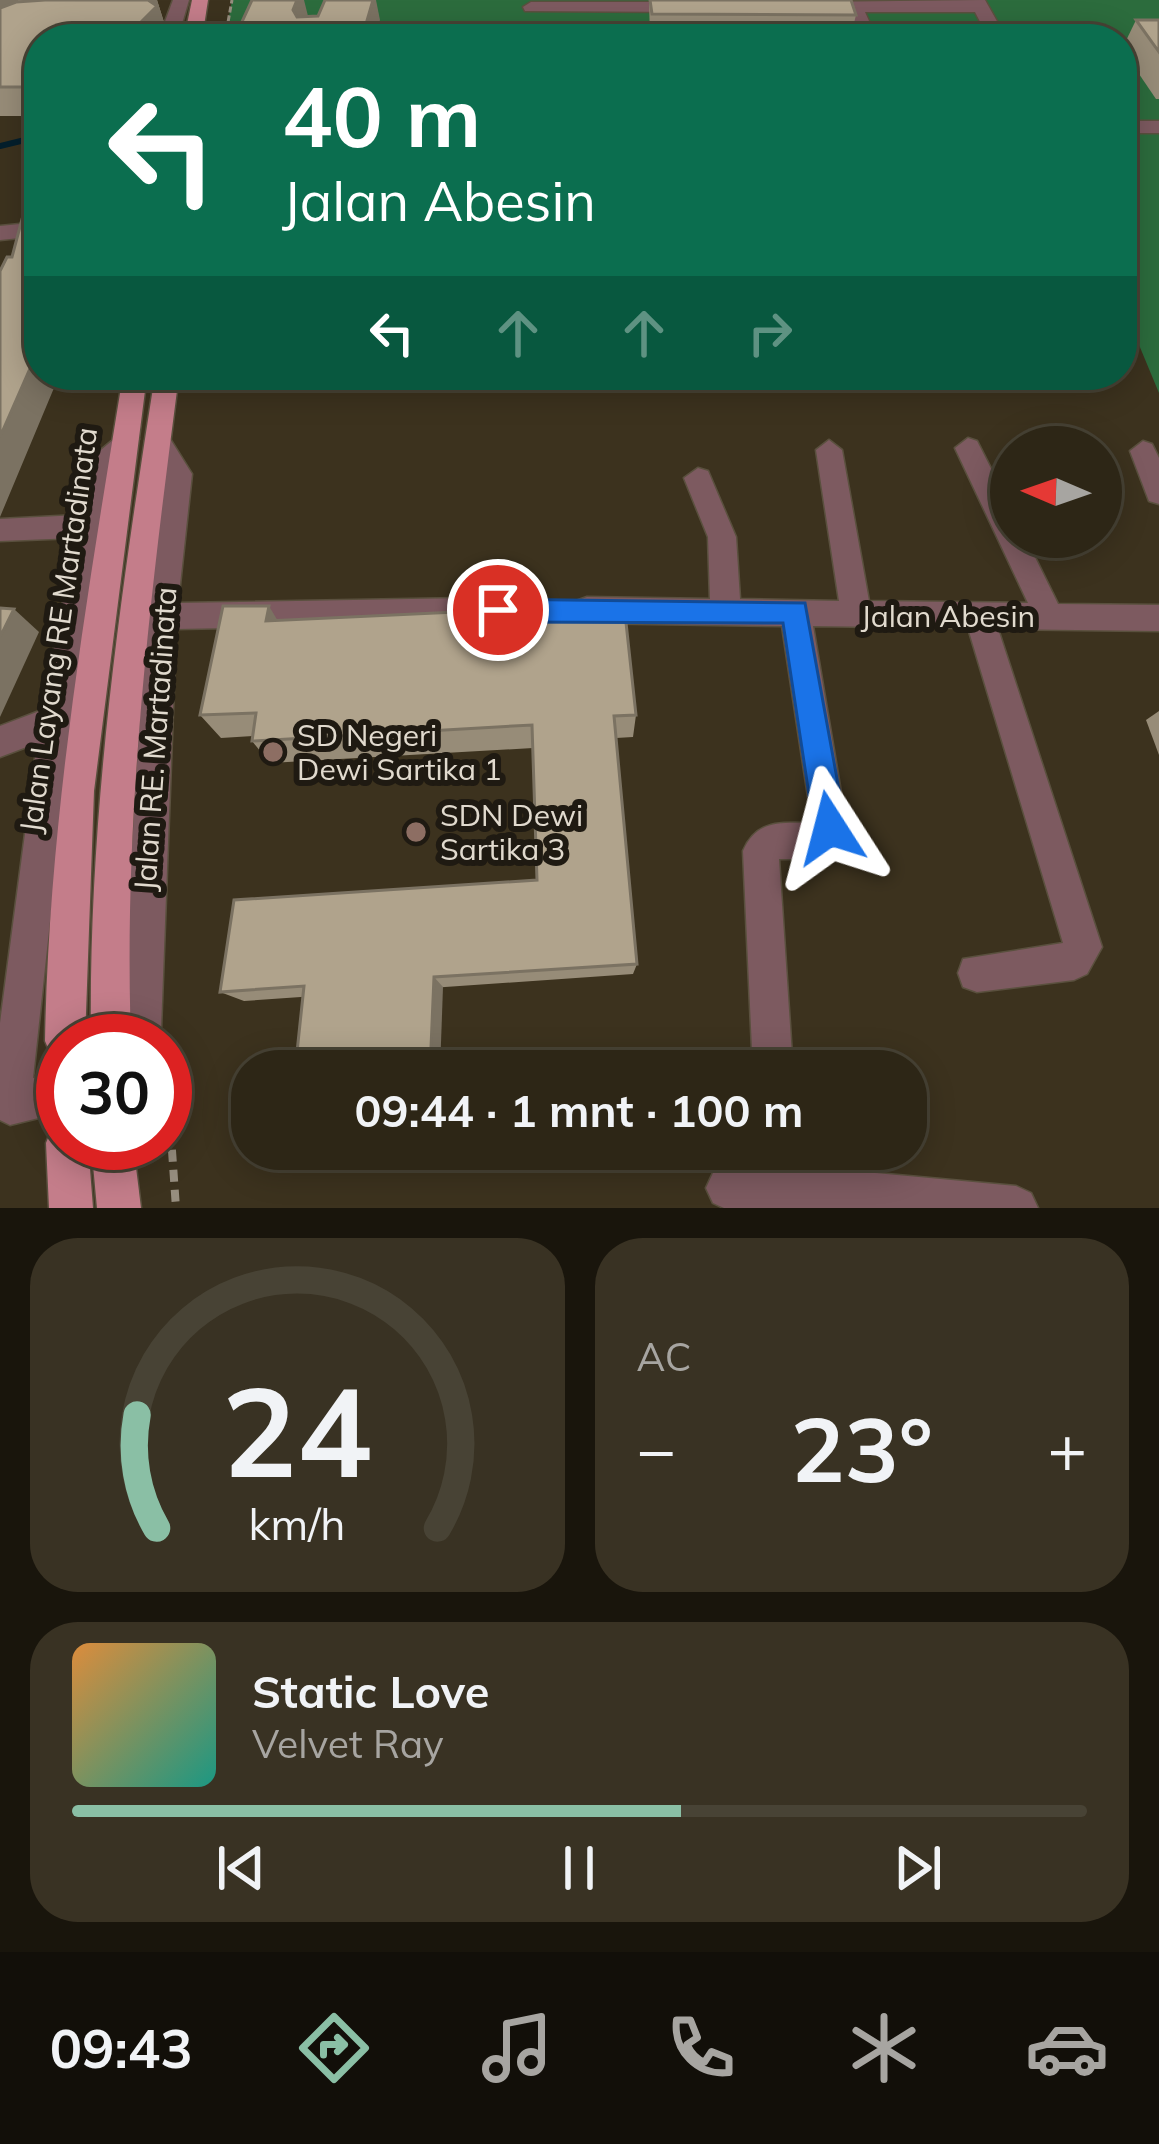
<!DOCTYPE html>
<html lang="id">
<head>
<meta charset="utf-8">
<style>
  :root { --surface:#2d2616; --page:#393223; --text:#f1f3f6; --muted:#a7a5a1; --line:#484335; --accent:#8abfa5 }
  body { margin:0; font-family:Mulish,sans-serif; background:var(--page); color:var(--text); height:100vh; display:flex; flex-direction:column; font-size:45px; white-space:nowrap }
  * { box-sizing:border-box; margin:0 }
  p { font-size:39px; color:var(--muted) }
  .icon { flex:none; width:66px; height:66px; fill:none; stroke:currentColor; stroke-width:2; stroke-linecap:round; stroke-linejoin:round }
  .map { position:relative; height:1208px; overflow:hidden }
  .drawer { display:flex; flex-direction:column; gap:30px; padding:30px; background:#19150c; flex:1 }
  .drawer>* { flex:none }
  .guide { position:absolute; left:24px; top:24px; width:1113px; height:366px; border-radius:48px; box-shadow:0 6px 30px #0003,0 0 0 3px var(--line); background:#0b6e4f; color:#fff; overflow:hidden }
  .needle { width:78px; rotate:272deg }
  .fabs { position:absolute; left:990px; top:426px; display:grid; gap:24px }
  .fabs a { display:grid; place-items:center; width:132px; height:132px; border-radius:50%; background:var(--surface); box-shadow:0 6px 30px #0003,0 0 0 3px var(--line); font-size:60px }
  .speed { position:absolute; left:36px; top:1014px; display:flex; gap:24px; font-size:60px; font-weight:700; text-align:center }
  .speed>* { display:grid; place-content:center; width:156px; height:156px; border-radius:50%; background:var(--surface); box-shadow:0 6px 30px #0003,0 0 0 3px var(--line); line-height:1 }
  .speed .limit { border:18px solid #d22; background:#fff; color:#111 }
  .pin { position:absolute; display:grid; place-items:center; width:102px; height:102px; color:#fff; margin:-51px; border:6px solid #fff; border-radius:50%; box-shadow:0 3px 12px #0007 }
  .me { position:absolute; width:132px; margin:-66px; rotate:351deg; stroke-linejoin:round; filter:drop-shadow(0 0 9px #0008) }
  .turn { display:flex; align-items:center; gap:42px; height:252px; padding:0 60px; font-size:54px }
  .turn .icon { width:156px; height:156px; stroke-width:2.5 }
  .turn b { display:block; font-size:84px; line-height:102px }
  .lanes { display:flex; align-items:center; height:114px; padding:0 60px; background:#0003; justify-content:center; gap:60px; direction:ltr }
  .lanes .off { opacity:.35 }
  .big { font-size:90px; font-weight:700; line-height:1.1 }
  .drawer .card { flex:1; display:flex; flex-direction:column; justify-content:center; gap:18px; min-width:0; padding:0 42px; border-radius:48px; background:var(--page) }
  .drawer .dial { align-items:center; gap:0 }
  .dial svg { height:312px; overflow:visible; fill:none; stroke:var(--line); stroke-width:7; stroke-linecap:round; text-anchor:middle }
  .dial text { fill:var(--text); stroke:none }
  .song { display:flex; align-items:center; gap:36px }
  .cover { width:144px; height:144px; border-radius:18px; background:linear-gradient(135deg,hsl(30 70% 55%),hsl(170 70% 35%)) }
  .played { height:12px; border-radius:6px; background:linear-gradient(90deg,var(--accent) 60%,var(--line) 60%) }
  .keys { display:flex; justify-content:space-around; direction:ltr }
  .heat { display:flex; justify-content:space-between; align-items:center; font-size:66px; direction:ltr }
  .drawer .tiles { flex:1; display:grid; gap:30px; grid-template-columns:1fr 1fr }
  .card:last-child { grid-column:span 2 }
  .trip { position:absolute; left:231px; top:1050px; width:696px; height:120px; border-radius:48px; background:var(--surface); box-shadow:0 6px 30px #0003,0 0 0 3px var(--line); font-weight:700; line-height:120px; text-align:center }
  .tab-bar { display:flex; height:192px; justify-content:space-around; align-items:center; background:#120f09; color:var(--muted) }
  .tab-bar .icon { width:84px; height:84px }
  .tab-bar .active { color:var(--accent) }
  .tab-bar b { font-size:54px; color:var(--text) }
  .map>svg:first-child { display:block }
  .green { fill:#2c6c3d }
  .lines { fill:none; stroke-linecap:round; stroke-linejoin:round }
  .stream { stroke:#041f2c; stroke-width:6 }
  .minor-casing { stroke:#5a503e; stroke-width:3 }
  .major-casing { stroke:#5a503e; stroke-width:3 }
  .path-far1 { stroke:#978e7f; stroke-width:3; stroke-dasharray:6 3; stroke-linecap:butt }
  .path { stroke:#978e7f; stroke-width:8; stroke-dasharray:12 8; stroke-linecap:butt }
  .minor { fill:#7d5a60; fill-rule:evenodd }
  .major { fill:#c47d8a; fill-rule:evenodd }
  .wall { fill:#978c78 }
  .shaded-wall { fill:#7b7262 }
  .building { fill:#b0a38c; stroke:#7b7262; stroke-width:3 }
  .route { fill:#1a73e8; stroke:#114b97; stroke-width:3 }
  .education-dot { fill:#8d6e63; stroke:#1f1a12; stroke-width:4.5 }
  .labels { text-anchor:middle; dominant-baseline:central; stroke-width:12; stroke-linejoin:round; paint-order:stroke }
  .street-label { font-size:30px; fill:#e1dace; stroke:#1f1a12 }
  .poi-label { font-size:30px; fill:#e1dace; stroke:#1f1a12; text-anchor:start }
</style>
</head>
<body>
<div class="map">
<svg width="1159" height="1208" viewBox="0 0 1159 1208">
  <rect width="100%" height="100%" fill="#3c321e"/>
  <polygon class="green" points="232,0 1159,0 1159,393 1122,304 1122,39 225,39"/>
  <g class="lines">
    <polyline class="stream" points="0,146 33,138 39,129"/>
    <defs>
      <g id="minor">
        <polygon points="173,0 189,0 181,27 172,32 163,27"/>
        <polygon points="985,0 1007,39 989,39 975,12 865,12 877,39 859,39 849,12 812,12 804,7 812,2"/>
        <polygon points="531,2 686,2 694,7 686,12 525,11 523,7"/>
        <rect x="1122" y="121" width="37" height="12"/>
        <polygon points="39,222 39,236 0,240 0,226"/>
        <polygon points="126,429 139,439 115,472 72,719 33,1078 63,1072 63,1112 10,1125 0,1120 0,1023 37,743 0,757 0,726 42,710 75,538 0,541 0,519 79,515 95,455"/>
        <polygon points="158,431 167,434 192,474 178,603 521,597 532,601 536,610 532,619 521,623 176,629 161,1029 156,1041 116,1041 121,1029 146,616 164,475 145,441"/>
        <path d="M968,438l9,3 34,67v29h14l33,67 101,1v26l-161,-2 104,318 -15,27 -13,6 -97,12 -14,-5 -5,-14 5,-14 100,-16 -95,-315 -155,-2 34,202 -11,25 -12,6h-45l14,212h-40l-10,-220c14,-32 38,-28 69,-28l-30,-197 -195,-3 -11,-4 -4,-9 4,-9 11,-4 123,2 -2,-62 -24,-59 14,-10 10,3 28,66 4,62 99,2 -23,-151 13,-10 13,10 27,151 159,2 -73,-155z"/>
        <polygon points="1143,441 1152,444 1159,458 1159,504 1149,501 1130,451"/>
        <polygon points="757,1149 799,1149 800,1166 1016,1186 1031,1193 1038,1208 724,1208 713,1203 706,1188 713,1173 758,1165"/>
      </g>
      <g id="major">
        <polygon points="192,0 208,0 202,39 184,39"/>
        <path d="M123,375h24l-53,416 -9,250h-22v19l-12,-5 -6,-14c4,-225 42,-444 78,-666z"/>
        <path d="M155,375h24c-29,222 -56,441 -48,666h-40c-3,-225 29,-444 64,-666z"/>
        <polygon points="63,1124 63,1143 88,1143 93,1208 49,1208 46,1143 52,1128"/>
        <polygon points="91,1143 133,1143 141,1208 97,1208"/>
      </g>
    </defs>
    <use href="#minor" class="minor-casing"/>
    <use href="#major" class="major-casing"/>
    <polyline class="path-far1" points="225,39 232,0"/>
    <polyline class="path" points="165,1050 176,1208"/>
    <use href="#minor" class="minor"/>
    <use href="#major" class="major"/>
  </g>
  <g class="wall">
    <polygon points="0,0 157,0 168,35 163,39 39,39 39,116 0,116"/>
    <polygon points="649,0 851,0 856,15 850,39 650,39"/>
    <polygon points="1136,20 1159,20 1159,99 1156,99 1122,49"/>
    <polygon points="277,621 636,715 633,737 616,738 637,964 633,974 244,1001 220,992 537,880 533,748 270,763 252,741 253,736 221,738 200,715"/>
    <polygon points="1159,711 1159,755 1146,720"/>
  </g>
  <g class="shaded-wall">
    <polygon points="0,0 18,0 24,12 0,22"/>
    <polygon points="148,0 157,0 168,35 163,39 143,39 138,25"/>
    <polygon points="297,0 304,0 308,16 300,37 293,10"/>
    <polygon points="373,0 376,0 380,20 374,39 364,31"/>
    <polygon points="121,23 128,39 117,39"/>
    <polygon points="39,348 39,375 59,376 0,517 0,437"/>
    <polygon points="269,606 285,633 266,621"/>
    <polygon points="14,609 39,632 0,717 0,637"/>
    <polygon points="434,977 443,987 440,1071 430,1071"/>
  </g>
  <g class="building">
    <polygon points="45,0 148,0 157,6 138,25 121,23 117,39 39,39 39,87 0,87 0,8 16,2"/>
    <polygon points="252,0 297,0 293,10 297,17 318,16 325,0 373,0 364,31 430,31 428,39 234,39"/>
    <polygon points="650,0 851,0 856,15 652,14"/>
    <polygon points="1136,20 1159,20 1159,52"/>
    <polygon points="39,155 39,348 0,437 0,271 7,257 12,257"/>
    <polygon points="624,604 636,715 614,716 637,964 434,977 430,1071 295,1071 304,986 220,992 234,900 537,880 532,725 252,741 256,713 200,715 223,606 269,606 266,621"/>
    <polygon points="0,608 14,609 0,637"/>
  </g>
  <polygon class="route" points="498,599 805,603 846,828 841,839 830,843 819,839 814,828 783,623 498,622 484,610"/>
  <g class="education-dot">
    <circle cx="273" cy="752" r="12"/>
    <circle cx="416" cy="832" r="12"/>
  </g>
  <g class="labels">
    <g class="street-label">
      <text x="948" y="616">Jalan Abesin</text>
      <text transform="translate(58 630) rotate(-82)">Jalan Layang RE Martadinata</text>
      <text transform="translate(155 739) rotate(-86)">Jalan RE. Martadinata</text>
    </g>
    <g class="poi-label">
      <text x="297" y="735">SD Negeri<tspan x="297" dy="34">Dewi Sartika 1</tspan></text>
      <text x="440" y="815">SDN Dewi<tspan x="440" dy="34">Sartika 3</tspan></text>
    </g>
  </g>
</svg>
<div class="fabs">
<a><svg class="needle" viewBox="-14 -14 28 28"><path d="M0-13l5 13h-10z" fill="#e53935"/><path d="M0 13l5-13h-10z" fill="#a7a5a1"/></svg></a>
</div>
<div class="speed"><div class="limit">30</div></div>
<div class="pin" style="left:498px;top:610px;background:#d93025"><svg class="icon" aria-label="arrive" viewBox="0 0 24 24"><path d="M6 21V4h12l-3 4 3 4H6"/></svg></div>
<svg class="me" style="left:830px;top:828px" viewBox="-20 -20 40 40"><path d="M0-17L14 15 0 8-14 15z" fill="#1a73e8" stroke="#fff" stroke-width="4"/></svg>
<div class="trip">09:44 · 1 mnt · 100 m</div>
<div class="guide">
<div class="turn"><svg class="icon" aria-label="left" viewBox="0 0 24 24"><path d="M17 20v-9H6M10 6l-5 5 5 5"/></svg><div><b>40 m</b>Jalan Abesin</div></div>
<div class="lanes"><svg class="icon" aria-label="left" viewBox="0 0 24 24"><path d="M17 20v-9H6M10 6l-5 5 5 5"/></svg><svg class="icon off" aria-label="ahead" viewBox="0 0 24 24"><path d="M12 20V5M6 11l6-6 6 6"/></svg><svg class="icon off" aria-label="ahead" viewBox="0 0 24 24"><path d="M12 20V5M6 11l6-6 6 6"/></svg><svg class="icon off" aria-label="right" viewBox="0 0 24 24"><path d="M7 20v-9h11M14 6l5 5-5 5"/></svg></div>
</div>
</div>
<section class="drawer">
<div class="tiles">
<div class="card dial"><svg viewBox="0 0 100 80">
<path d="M14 69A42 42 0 1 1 86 69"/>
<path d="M14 69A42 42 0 0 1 9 40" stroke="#8abfa5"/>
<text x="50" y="56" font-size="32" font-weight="700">24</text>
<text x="50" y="72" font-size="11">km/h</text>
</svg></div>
<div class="card"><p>AC</p>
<div class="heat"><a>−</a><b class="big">23°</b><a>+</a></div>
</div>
<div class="card">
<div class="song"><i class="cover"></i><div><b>Static Love</b><p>Velvet Ray</p></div></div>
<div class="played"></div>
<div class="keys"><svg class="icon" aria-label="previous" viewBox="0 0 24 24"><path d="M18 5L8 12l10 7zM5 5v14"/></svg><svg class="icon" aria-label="pause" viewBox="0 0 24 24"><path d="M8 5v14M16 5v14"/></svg><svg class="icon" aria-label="next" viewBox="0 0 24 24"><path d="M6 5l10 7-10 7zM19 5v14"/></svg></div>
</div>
</div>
</section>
<nav class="tab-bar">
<b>09:43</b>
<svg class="icon active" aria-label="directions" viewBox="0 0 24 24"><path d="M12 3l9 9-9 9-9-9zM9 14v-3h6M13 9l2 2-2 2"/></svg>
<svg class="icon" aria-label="music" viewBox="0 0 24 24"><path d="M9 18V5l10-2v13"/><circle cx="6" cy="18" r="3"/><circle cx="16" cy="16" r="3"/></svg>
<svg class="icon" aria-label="phone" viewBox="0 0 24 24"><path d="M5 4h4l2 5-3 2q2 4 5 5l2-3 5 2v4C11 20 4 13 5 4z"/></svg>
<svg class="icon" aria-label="climate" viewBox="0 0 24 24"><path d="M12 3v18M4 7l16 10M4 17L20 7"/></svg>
<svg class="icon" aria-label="car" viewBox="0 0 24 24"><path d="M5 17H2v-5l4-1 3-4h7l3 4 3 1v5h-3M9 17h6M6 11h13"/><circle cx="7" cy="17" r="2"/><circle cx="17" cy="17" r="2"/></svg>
</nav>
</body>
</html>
